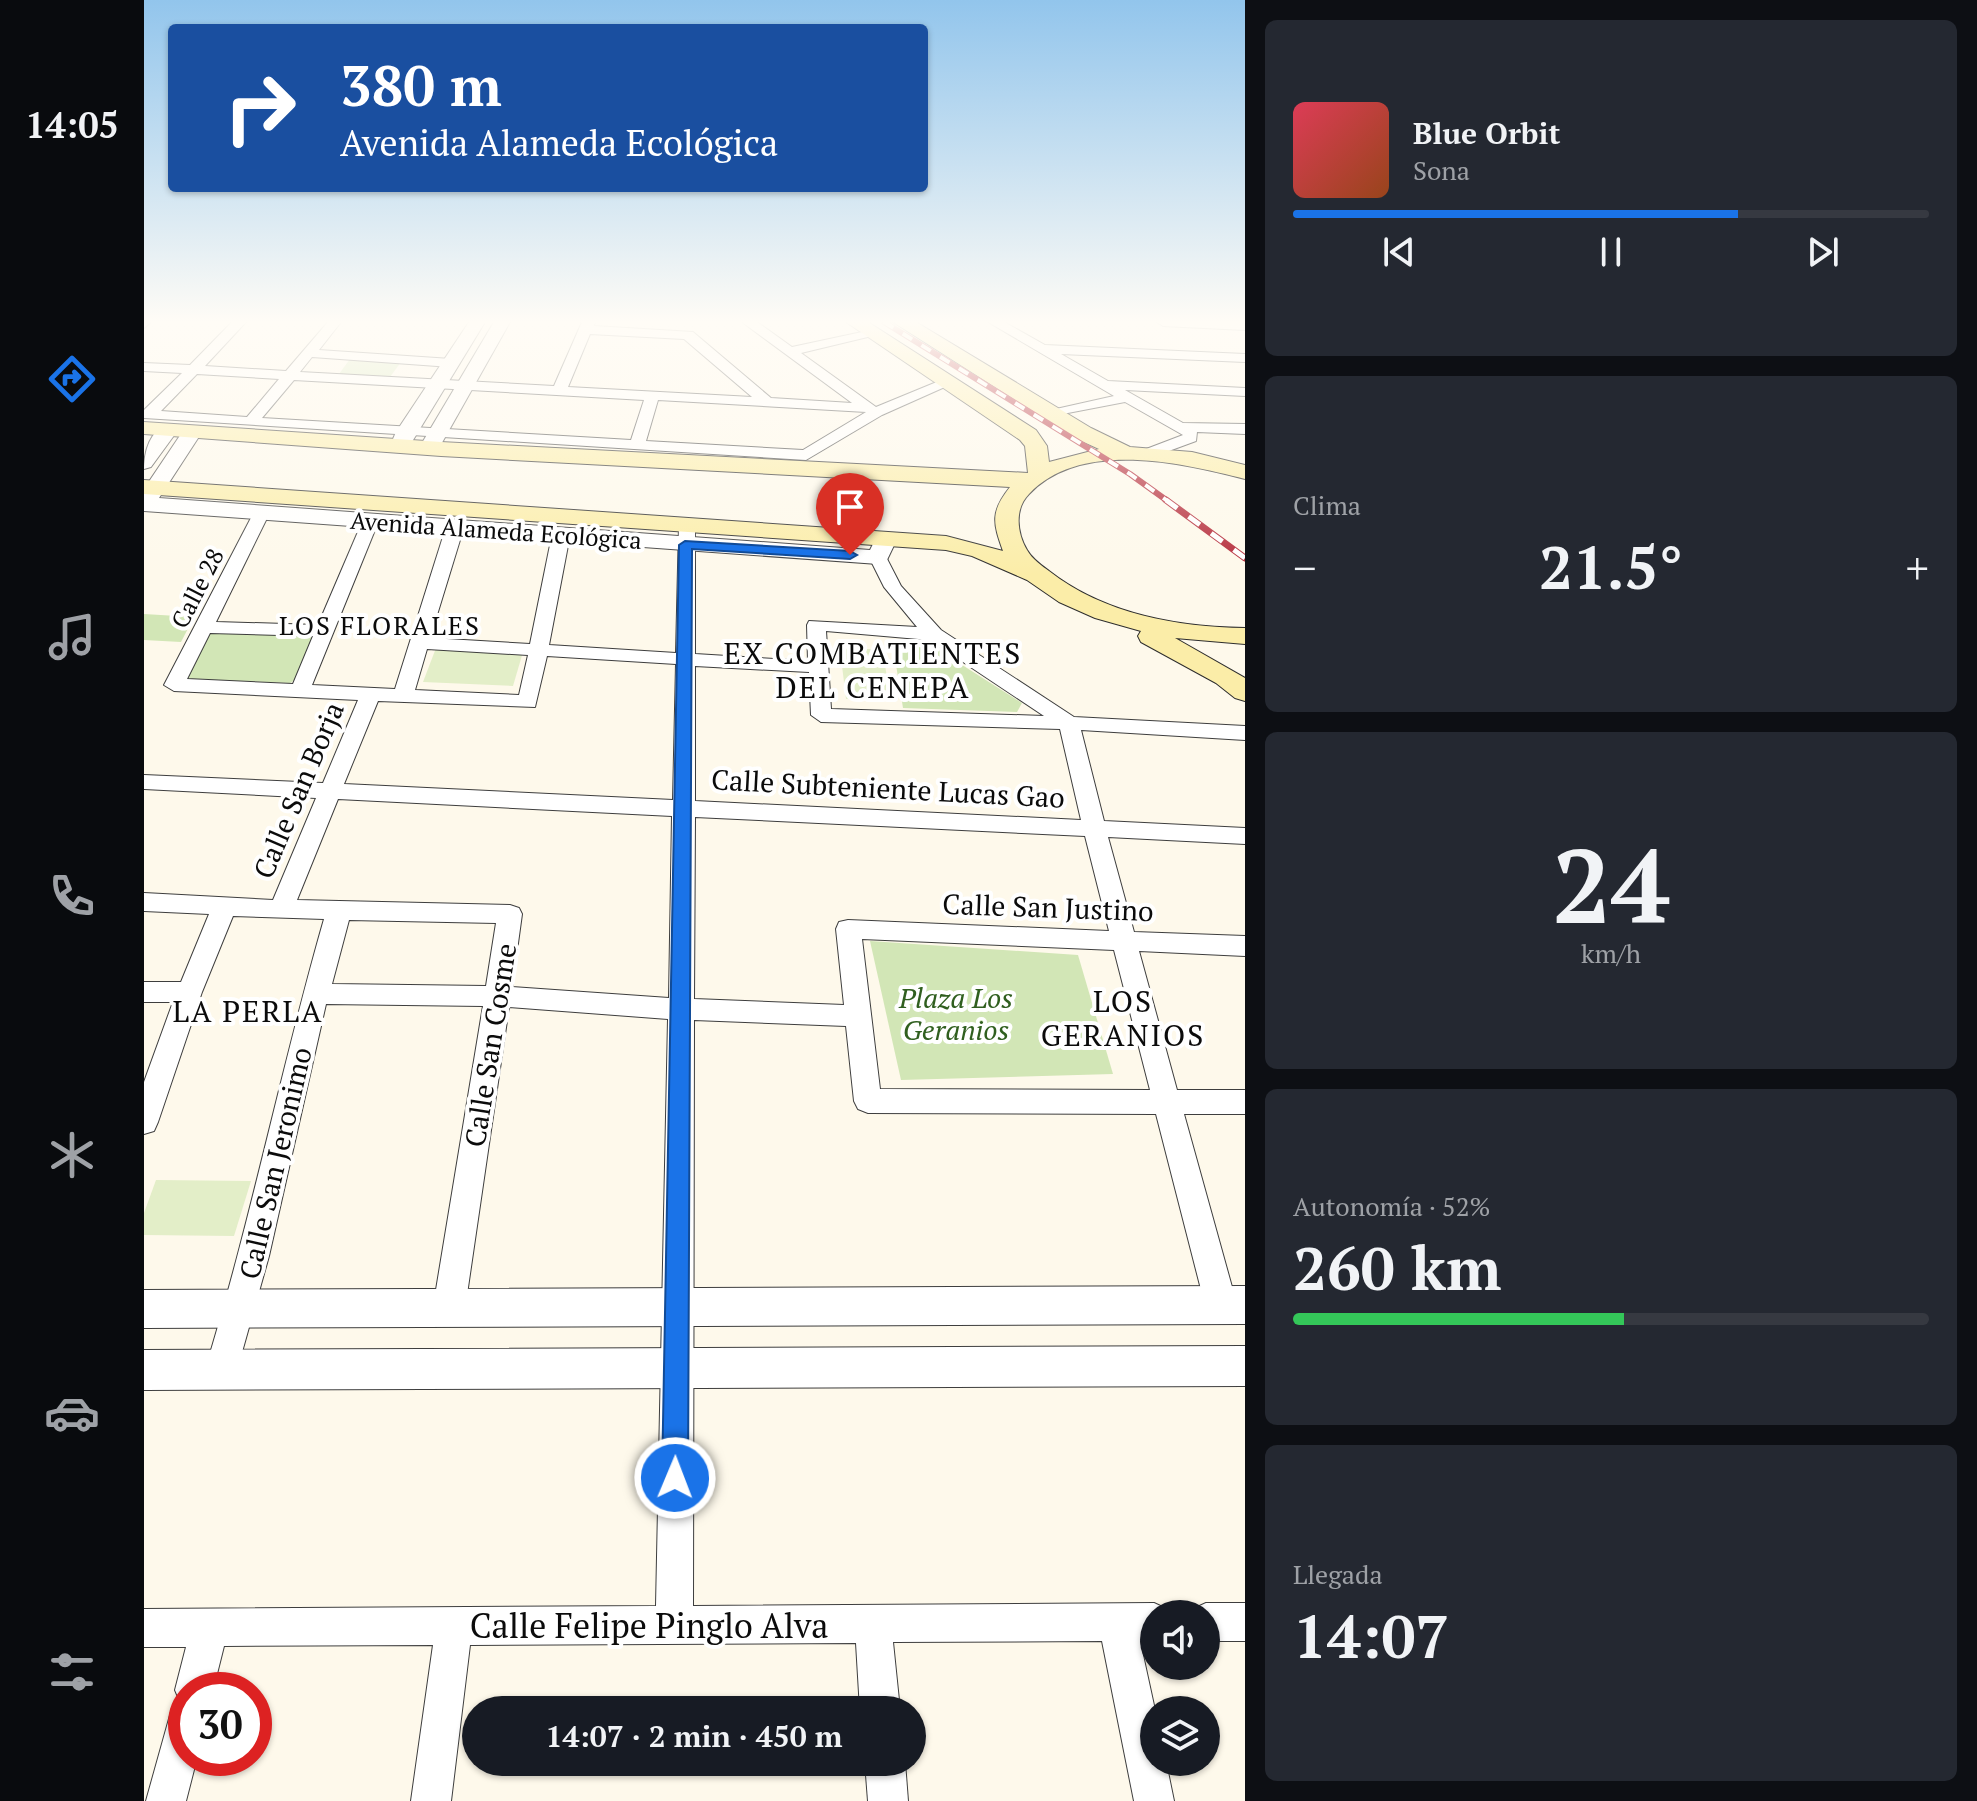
<!DOCTYPE html>
<html lang="es">
<head>
<meta charset="utf-8">
<style>
  :root { --surface:#171b24; --page:#242831; --text:#f1f3f6; --muted:#9ea1a6; --line:#363941; --accent:#1a73e8 }
  body { margin:0; font-family:"PT Serif",serif; background:var(--page); color:var(--text); height:100vh; display:flex; flex-direction:column; font-size:30px; white-space:nowrap }
  * { box-sizing:border-box; margin:0 }
  p { font-size:26px; color:var(--muted) }
  .icon { flex:none; width:44px; height:44px; fill:none; stroke:currentColor; stroke-width:2; stroke-linecap:round; stroke-linejoin:round }
  .map { position:relative; flex:1; overflow:hidden }
  .side { display:flex; flex-direction:column; gap:20px; padding:20px; background:#0d0f14; width:732px }
  .side>* { flex:none }
  .guide { position:absolute; left:24px; top:24px; width:760px; height:168px; border-radius:8px; box-shadow:0 2px 6px #0004; background:#1a4fa0; color:#fff; overflow:hidden }
  .buttons { position:absolute; left:996px; top:1600px; display:grid; gap:16px }
  .buttons a { display:grid; place-items:center; width:80px; height:80px; border-radius:50%; background:var(--surface); box-shadow:0 2px 6px #0004; font-size:40px }
  .speed { position:absolute; left:24px; top:1672px; display:flex; gap:16px; font-size:40px; font-weight:700; text-align:center }
  .speed>* { display:grid; place-content:center; width:104px; height:104px; border-radius:50%; background:var(--surface); box-shadow:0 2px 6px #0004; line-height:1 }
  .speed .limit { border:12px solid #d22; background:#fff; color:#111 }
  .pin { position:absolute; display:grid; place-items:center; width:68px; height:68px; color:#fff; margin:-82px -34px; border-radius:50% 50% 50% 0; rotate:-45deg; box-shadow:0 0 8px #0007 }
  .pin .icon { rotate:45deg }
  .me { position:absolute; width:88px; margin:-44px; rotate:1deg; stroke-linejoin:round; filter:drop-shadow(0 0 6px #0008) }
  .turn { display:flex; align-items:center; gap:28px; height:168px; padding:0 40px; font-size:36px }
  .turn .icon { width:104px; height:104px; stroke-width:2.5 }
  .turn b { display:block; font-size:56px; line-height:68px }
  .big { font-size:60px; font-weight:800; line-height:1.1 }
  .side .tile { flex:1; display:flex; flex-direction:column; justify-content:center; gap:12px; min-width:0; padding:0 28px; border-radius:12px; background:var(--page) }
  .side .dial { align-items:center; gap:0 }
  .dial b { font-size:104px; line-height:1 }
  .song { display:flex; align-items:center; gap:24px }
  .cover { width:96px; height:96px; border-radius:12px; background:linear-gradient(135deg,hsl(350 70% 55%),hsl(20 70% 35%)) }
  .played { height:8px; border-radius:4px; background:linear-gradient(90deg,var(--accent) 70%,var(--line) 70%) }
  .keys { display:flex; justify-content:space-around; direction:ltr }
  .heat { display:flex; justify-content:space-between; align-items:center; font-size:44px; direction:ltr }
  .charge { height:12px; border-radius:6px; background:linear-gradient(90deg,#34c759 52%,var(--line) 0) }
  .trip { position:absolute; left:318px; top:1696px; width:464px; height:80px; border-radius:40px; background:var(--surface); box-shadow:0 2px 6px #0004; font-weight:800; line-height:80px; text-align:center }
  main { display:flex; flex:1; min-height:0 }
  .tab-bar { display:flex; flex-direction:column; width:144px; justify-content:space-around; align-items:center; background:#090b0e; color:var(--muted) }
  .tab-bar .icon { width:56px; height:56px }
  .tab-bar .current { color:var(--accent) }
  .tab-bar b { font-size:36px; color:var(--text) }
  .map>svg:first-child { display:block }
  .green { fill:#d2e6b6 }
  .pitch { fill:#e3eec8 }
  .lines { fill:none; stroke-linecap:round; stroke-linejoin:round }
  .minor-casing { stroke:#3e3e3e; stroke-width:2 }
  .tertiary-casing { stroke:#3e3e3e; stroke-width:2 }
  .secondary-casing { stroke:#2d2d2d; stroke-width:2 }
  .minor { fill:#fff; fill-rule:evenodd }
  .tertiary { fill:#fff; fill-rule:evenodd }
  .secondary { fill:#fbeda8; fill-rule:evenodd }
  .rail-far1-casing { stroke:#b42a39; stroke-width:6 }
  .rail-casing { stroke:#b42a39; stroke-width:7 }
  .rail-far1 { stroke:#fff; stroke-width:4; stroke-dasharray:11; stroke-linecap:butt }
  .rail { stroke:#fff; stroke-width:5; stroke-dasharray:14; stroke-linecap:butt }
  .route { fill:#1a73e8; stroke:#114b97; stroke-width:2 }
  .labels { text-anchor:middle; dominant-baseline:central; stroke-width:8; stroke-linejoin:round; paint-order:stroke }
  .far-street-label { font-size:24px; fill:#0b0b0b; stroke:#fff }
  .far-neighbourhood-label { font-size:26px; letter-spacing:2px; fill:#0b0b0b; stroke:#fff }
  .street-label { font-size:28px; fill:#0b0b0b; stroke:#fff }
  .park-label { font-size:28px; font-style:italic; fill:#305f1f; stroke:#fff }
  .neighbourhood-label { font-size:30px; letter-spacing:2px; fill:#0b0b0b; stroke:#fff }
  .near-street-label { font-size:34px; fill:#0b0b0b; stroke:#fff }
</style>
</head>
<body>
<main>
<nav class="tab-bar">
<b>14:05</b>
<svg class="icon current" aria-label="directions" viewBox="0 0 24 24"><path d="M12 3l9 9-9 9-9-9zM9 14v-3h6M13 9l2 2-2 2"/></svg>
<svg class="icon" aria-label="music" viewBox="0 0 24 24"><path d="M9 18V5l10-2v13"/><circle cx="6" cy="18" r="3"/><circle cx="16" cy="16" r="3"/></svg>
<svg class="icon" aria-label="phone" viewBox="0 0 24 24"><path d="M5 4h4l2 5-3 2q2 4 5 5l2-3 5 2v4C11 20 4 13 5 4z"/></svg>
<svg class="icon" aria-label="climate" viewBox="0 0 24 24"><path d="M12 3v18M4 7l16 10M4 17L20 7"/></svg>
<svg class="icon" aria-label="car" viewBox="0 0 24 24"><path d="M5 17H2v-5l4-1 3-4h7l3 4 3 1v5h-3M9 17h6M6 11h13"/><circle cx="7" cy="17" r="2"/><circle cx="17" cy="17" r="2"/></svg>
<svg class="icon" aria-label="filters" viewBox="0 0 24 24"><path d="M4 7h16M4 17h16"/><circle cx="9" cy="7" r="2"/><circle cx="15" cy="17" r="2"/></svg>
</nav>
<div class="map">
<svg width="1101" height="1801" viewBox="0 0 1101 1801">
  <rect width="100%" height="100%" fill="#fef9eb"/>
  <g class="green">
    <polygon points="206,359 257,362 246,377 195,374"/>
    <polygon points="0,614 50,617 37,642 0,640"/>
    <polygon points="60,632 169,634 154,678 146,683 44,679 39,675"/>
    <polygon points="748,640 782,642 878,703 873,712 759,708"/>
    <polygon points="726,941 934,955 969,1074 757,1080"/>
  </g>
  <g class="pitch">
    <polygon points="292,648 379,652 369,686 279,682"/>
    <polygon points="696,649 738,649 747,699 702,699"/>
    <polygon points="12,1180 107,1181 90,1236 0,1235 0,1213"/>
  </g>
  <g class="lines">
    <defs>
      <g id="minor">
        <polygon points="0,322 7,322 0,328"/>
        <path d="M88,322h14l-41,44 81,5 42,-49h13l-22,28 132,9 7,4 -7,4 -139,-10 -12,15 254,14 28,-64h13l-1,4 99,6 78,66 81,5 -110,-81h15l35,25 84,-18v6l-75,18 75,54 68,-28h10l2,3 -74,33 -76,45 -662,-42v-8l38,-37 -38,-2v-8l46,2zM446,334l94,5 68,58 -184,-10zM53,374l82,5 -32,38 -86,-6zM150,380l350,20 -13,40 -369,-22zM514,400l208,12 -63,38 -157,-9z"/>
        <polygon points="844,322 860,322 901,345 1101,354 1101,362 917,354 964,381 1101,388 1101,396 981,390 1039,423 1101,424 1101,434 1053,432 1052,441 1003,459 997,457 997,451 1039,435 981,402 903,417 903,411 970,396"/>
        <polygon points="1013,322 1101,322 1101,330 1019,326"/>
        <path d="M118,507l8,5 -54,110 102,3 45,-105 8,-5 8,5 -67,165 83,4 51,-162 9,-5 9,5 -34,111 100,6 22,-109 9,-5 9,5 -21,110 127,8 3,-128 8,-5 8,5v129l113,7 -1,-36 2,-4 108,6 -33,-40 -15,-30 9,-5 6,1 17,33 40,44 133,87 171,9v14l-164,-10 23,91 141,7v16l-137,-7 26,95 111,4v20l-106,-5 38,139h68v24h-61l53,191 -5,11 -11,4 -11,-4 -5,-11 -49,-191 -288,-1 -10,-4 -4,-8 -8,-75 -152,-6 -1,586 461,-3 13,6 2,5h-15v27h-14l15,69 -1,52h12l8,39h-40l-32,-160 -209,1 7,68h-40l-4,-67 -386,2 -19,156h-40l22,-156 -209,1 -11,44h-27v68h11l-11,43h-40l26,-93 9,-4 -6,-14 11,-43h-42v-38l512,-3 12,-587 -159,-12 -44,301 -5,11 -11,4 -11,-4 -5,-11 50,-302 -157,-2 -57,252 -32,114 -4,12 -12,4 -12,-4 -4,-12c46,-149 76,-302 119,-451l-91,-3 -31,76 -44,130 -4,9 -10,3v-52l29,-80h-29v-20h37l28,-68 -65,-3v-18l129,7 43,-102 -172,-9v-14l179,8 35,-83 -184,-9 -10,-6 90,-173zM682,631l104,9 114,76 -213,-7zM66,633l103,3 -20,48 -106,-5zM283,649l101,6 -9,40 -104,-5zM403,656l129,8 -3,136 -329,-16 34,-83 157,6zM551,666l114,6 2,43 10,7 239,7 21,91 -386,-19zM194,799l334,17 -3,182 -157,-11 10,-73 -3,-6 -9,-3 -213,-5zM551,817l390,19 24,95 -261,-11 -9,2 -3,7 8,76 -150,-6zM205,920l147,3 -10,63 -154,-2zM718,939l252,11 36,140 -270,-1z"/>
        <polygon points="1062,1603 1101,1603 1101,1641 1062,1641 1062,1614 1047,1614 1049,1609"/>
        <polygon points="721,1762 761,1762 764,1801 724,1801"/>
      </g>
      <g id="tertiary">
        <polygon points="325,322 341,322 263,450 249,450 246,446 252,432"/>
        <polygon points="350,322 366,322 295,448 285,454 278,452 275,448"/>
        <path d="M25,424l9,6 -27,37 -7,2c0,-17 6,-40 25,-45z"/>
        <polygon points="48,426 58,432 15,498 726,550 734,534 750,534 753,539 742,562 734,564 0,511 0,489 41,428"/>
        <polygon points="1101,1286 1101,1324 0,1328 0,1290"/>
        <polygon points="1101,1346 1101,1386 0,1390 0,1350"/>
      </g>
      <path id="secondary" d="M702,322h22l168,108 11,16 2,16 50,-13 -24,-11 -182,-116h23l175,106 39,19 62,5 53,13v14c-63,-16 -164,-40 -216,15 -15,15 -12,39 -2,56 5,9 15,16 22,21 55,43 128,56 196,57v16l-70,-6 70,40v23l-10,-3 -19,-15 -75,-41 -3,-6 3,-5 -46,-13 -36,-16 -32,-22 -55,-24 -26,-6 -802,-56v-14l802,56 57,15c-10,-28 -13,-39 7,-64l-569,-31 -297,-22v-12l297,20 587,31 -3,-27 -5,-6z"/>
    </defs>
    <use href="#minor" class="minor-casing"/>
    <use href="#tertiary" class="tertiary-casing"/>
    <use href="#secondary" class="secondary-casing"/>
    <use href="#minor" class="minor"/>
    <use href="#tertiary" class="tertiary"/>
    <use href="#secondary" class="secondary"/>
    <defs>
      <polyline id="rail-far1" points="740,322 986,474 1025,502"/>
      <polyline id="rail" points="1022,500 1101,558"/>
    </defs>
    <use href="#rail-far1" class="rail-far1-casing"/>
    <use href="#rail" class="rail-casing"/>
    <use href="#rail-far1" class="rail-far1"/>
    <use href="#rail" class="rail"/>
  </g>
  <linearGradient id="sky" x2="0" y2="1"><stop stop-color="#92c5ec"/><stop offset="0.56" stop-color="#fffcf6"/><stop offset="1" stop-color="#fffcf6" stop-opacity="0"/></linearGradient>
  <rect width="1101" height="575" fill="url(#sky)"/>
  <polygon class="route" points="541,541 706,551 713,555 706,559 548,549 544,1478 541,1487 531,1491 522,1487 518,1478 535,545"/>
  <g class="labels">
    <g class="far-street-label">
      <text transform="translate(352 530) rotate(4)">Avenida Alameda Ecológica</text>
      <text transform="translate(53 588) rotate(-63)">Calle 28</text>
    </g>
    <g class="far-neighbourhood-label">
      <text x="236" y="625">LOS FLORALES</text>
    </g>
    <g class="street-label">
      <text transform="translate(744 788) rotate(3)">Calle Subteniente Lucas Gao</text>
      <text transform="translate(154 790) rotate(-67)">Calle San Borja</text>
      <text transform="translate(904 907) rotate(2)">Calle San Justino</text>
      <text transform="translate(346 1045) rotate(-81)">Calle San Cosme</text>
      <text transform="translate(131 1163) rotate(-77)">Calle San Jeronimo</text>
    </g>
    <g class="park-label">
      <text x="812" y="997">Plaza Los<tspan x="812" dy="32">Geranios</tspan></text>
    </g>
    <g class="neighbourhood-label">
      <text x="729" y="653">EX COMBATIENTES<tspan x="729" dy="34">DEL CENEPA</tspan></text>
      <text x="979" y="1001">LOS<tspan x="979" dy="34">GERANIOS</tspan></text>
      <text x="104" y="1011">LA PERLA</text>
    </g>
    <g class="near-street-label">
      <text x="505" y="1625">Calle Felipe Pinglo Alva</text>
    </g>
  </g>
</svg>
<div class="buttons">
<a><svg class="icon" aria-label="sound" viewBox="0 0 24 24"><path d="M4 9h4l5-4v14l-5-4H4zM17 9q2 3 0 6"/></svg></a>
<a><svg class="icon" aria-label="layers" viewBox="0 0 24 24"><path d="M12 4l9 5-9 5-9-5zM3 14l9 5 9-5"/></svg></a>
</div>
<div class="speed"><div class="limit">30</div></div>
<div class="pin" style="left:706px;top:555px;background:#d93025"><svg class="icon" aria-label="arrive" viewBox="0 0 24 24"><path d="M6 21V4h12l-3 4 3 4H6"/></svg></div>
<svg class="me" style="left:531px;top:1478px" viewBox="-20 -20 40 40"><circle r="17" fill="#1a73e8" stroke="#fff" stroke-width="3"/><path d="M0-11L8 9 0 5-8 9z" fill="#fff"/></svg>
<div class="trip">14:07 · 2 min · 450 m</div>
<div class="guide">
<div class="turn"><svg class="icon" aria-label="right" viewBox="0 0 24 24"><path d="M7 20v-9h11M14 6l5 5-5 5"/></svg><div><b>380 m</b>Avenida Alameda Ecológica</div></div>
</div>
</div>
<section class="side">
<div class="tile">
<div class="song"><i class="cover"></i><div><b>Blue Orbit</b><p>Sona</p></div></div>
<div class="played"></div>
<div class="keys"><svg class="icon" aria-label="previous" viewBox="0 0 24 24"><path d="M18 5L8 12l10 7zM5 5v14"/></svg><svg class="icon" aria-label="pause" viewBox="0 0 24 24"><path d="M8 5v14M16 5v14"/></svg><svg class="icon" aria-label="next" viewBox="0 0 24 24"><path d="M6 5l10 7-10 7zM19 5v14"/></svg></div>
</div>
<div class="tile"><p>Clima</p>
<div class="heat"><a>−</a><b class="big">21.5°</b><a>+</a></div>
</div>
<div class="tile dial"><b>24</b><p>km/h</p></div>
<div class="tile"><p>Autonomía · 52%</p><b class="big">260 km</b><div class="charge"></div></div>
<div class="tile"><p>Llegada</p><b class="big">14:07</b></div>
</section>
</main>
</body>
</html>
